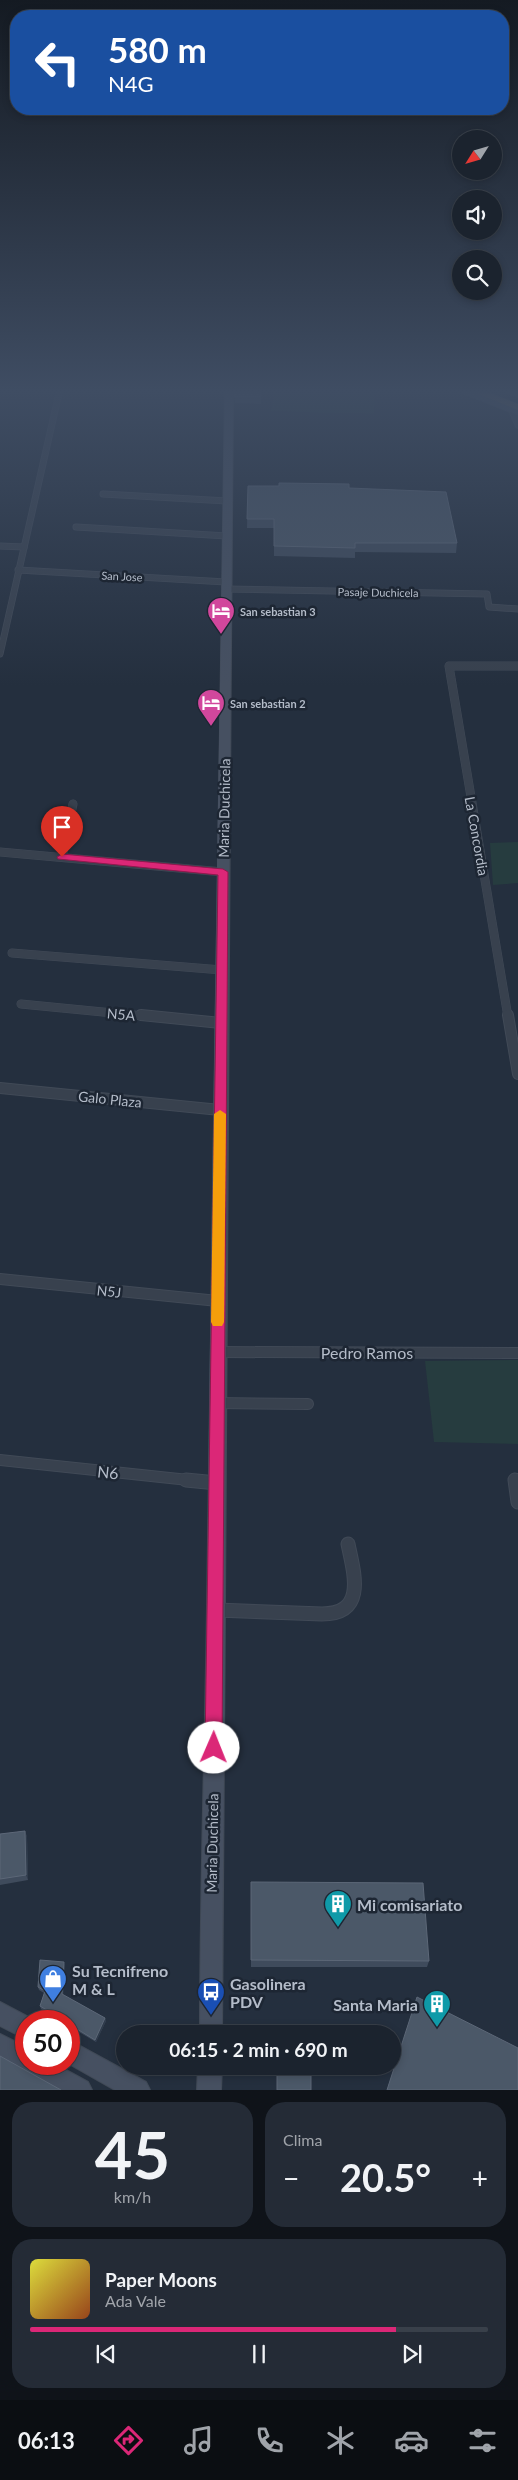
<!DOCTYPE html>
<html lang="es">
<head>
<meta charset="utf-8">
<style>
  :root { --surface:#1b232e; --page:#242b36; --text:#f1f3f6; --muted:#a0a4aa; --line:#39404a; --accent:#db2777 }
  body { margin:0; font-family:Lato,sans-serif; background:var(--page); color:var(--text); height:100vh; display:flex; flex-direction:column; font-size:19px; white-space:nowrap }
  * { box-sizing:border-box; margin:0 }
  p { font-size:16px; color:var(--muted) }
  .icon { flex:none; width:28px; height:28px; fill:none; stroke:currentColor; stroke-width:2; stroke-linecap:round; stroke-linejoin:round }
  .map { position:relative; height:2090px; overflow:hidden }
  .panel { display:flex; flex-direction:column; gap:12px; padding:12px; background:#0f1319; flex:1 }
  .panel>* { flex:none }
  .guide { position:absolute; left:10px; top:10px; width:499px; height:105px; border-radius:20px; box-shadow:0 2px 8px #0003,0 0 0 1px var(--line); background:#1a4fa0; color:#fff; overflow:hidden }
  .needle { width:32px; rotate:233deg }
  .buttons { position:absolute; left:452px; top:130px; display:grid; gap:10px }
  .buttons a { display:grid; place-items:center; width:50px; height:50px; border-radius:50%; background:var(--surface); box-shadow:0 2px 8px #0003,0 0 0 1px var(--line); font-size:25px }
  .speed { position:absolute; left:15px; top:2010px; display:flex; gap:10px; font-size:25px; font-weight:700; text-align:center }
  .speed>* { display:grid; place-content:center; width:65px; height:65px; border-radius:50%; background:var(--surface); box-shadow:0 2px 8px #0003,0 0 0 1px var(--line); line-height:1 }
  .speed .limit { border:8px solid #d22; background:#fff; color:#111 }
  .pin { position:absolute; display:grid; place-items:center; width:42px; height:42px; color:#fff; margin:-51px -21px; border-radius:50% 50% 50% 0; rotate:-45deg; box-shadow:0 0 5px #0007 }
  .pin .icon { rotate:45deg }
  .me { position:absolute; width:55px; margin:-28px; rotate:1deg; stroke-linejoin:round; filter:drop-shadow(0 0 4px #0008) }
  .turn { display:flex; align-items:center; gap:18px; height:105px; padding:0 15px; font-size:22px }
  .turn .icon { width:65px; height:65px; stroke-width:2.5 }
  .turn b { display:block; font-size:35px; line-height:42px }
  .big { font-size:38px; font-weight:700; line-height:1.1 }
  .panel .tile { flex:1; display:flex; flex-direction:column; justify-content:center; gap:8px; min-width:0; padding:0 18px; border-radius:20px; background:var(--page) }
  .panel .dial { align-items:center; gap:0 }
  .dial b { font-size:65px; line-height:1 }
  .song { display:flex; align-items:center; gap:15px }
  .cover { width:60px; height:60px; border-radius:8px; background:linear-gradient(135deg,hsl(60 70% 55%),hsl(20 70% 35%)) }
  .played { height:5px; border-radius:2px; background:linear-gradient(90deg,var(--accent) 80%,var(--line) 80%) }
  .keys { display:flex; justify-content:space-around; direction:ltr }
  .heat { display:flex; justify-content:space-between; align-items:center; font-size:28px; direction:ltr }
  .panel .tiles { flex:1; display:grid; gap:12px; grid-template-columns:1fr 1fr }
  .tile:last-child { grid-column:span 2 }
  .trip { position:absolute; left:116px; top:2025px; width:285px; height:50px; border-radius:25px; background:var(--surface); box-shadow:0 2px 8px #0003,0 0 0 1px var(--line); font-weight:700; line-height:50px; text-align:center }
  .dock { display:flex; height:80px; justify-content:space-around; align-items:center; background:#0b0e12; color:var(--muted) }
  .dock .icon { width:35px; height:35px }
  .dock .selected { color:var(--accent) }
  .dock b { font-size:22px; color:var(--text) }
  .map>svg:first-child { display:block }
  .green { fill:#263c3f }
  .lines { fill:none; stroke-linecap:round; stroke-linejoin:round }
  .street-far3-casing { stroke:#414a57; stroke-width:7 }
  .street-far2-casing { stroke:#414a57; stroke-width:9 }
  .street-far1-casing { stroke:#414a57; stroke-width:12 }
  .street-casing { stroke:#414a57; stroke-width:15 }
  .secondary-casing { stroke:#414a57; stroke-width:2 }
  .highway-casing { stroke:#434c59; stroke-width:1 }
  .street-far3 { stroke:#38414e; stroke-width:5.5 }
  .street-far2 { stroke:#38414e; stroke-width:8 }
  .street-far1 { stroke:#38414e; stroke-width:10 }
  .street { stroke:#38414e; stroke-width:13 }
  .secondary { fill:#465061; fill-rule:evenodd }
  .highway { fill:#746855; fill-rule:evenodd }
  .wall { fill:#3f4b5c }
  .shaded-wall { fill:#2f3b4b }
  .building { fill:#4b5868; stroke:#5c6777 }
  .route { fill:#db2777; stroke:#8e194d }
  .slow { fill:#f59e0b }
  .labels { text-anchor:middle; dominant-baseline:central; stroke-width:5; stroke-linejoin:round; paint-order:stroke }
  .far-street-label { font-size:11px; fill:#b4bcc9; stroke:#1d2633 }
  .far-poi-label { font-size:11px; font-weight:bold; fill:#b4bcc9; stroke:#1d2633; text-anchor:start }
  .street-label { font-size:14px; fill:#b4bcc9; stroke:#1d2633 }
  .near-street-label { font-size:16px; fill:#b4bcc9; stroke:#1d2633 }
  .near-poi-label { font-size:16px; font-weight:bold; fill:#b4bcc9; stroke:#1d2633; text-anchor:start }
</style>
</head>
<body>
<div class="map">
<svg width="518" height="2090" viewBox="0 0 518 2090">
  <rect width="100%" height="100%" fill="#242f3e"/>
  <g class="green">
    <polygon points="274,393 375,393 374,414 271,411"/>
    <polygon points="518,842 518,883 493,885 490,843"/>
    <polygon points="518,1360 518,1444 434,1442 425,1361"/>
  </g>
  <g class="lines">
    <defs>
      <g id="street-far3">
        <polyline points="512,411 518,425"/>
        <polyline points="103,494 227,501"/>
        <polyline points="76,527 227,536"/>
        <polyline points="0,546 24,547"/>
        <polyline points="18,570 226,582"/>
        <polyline points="226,589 487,594 489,607 518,609"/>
        <polyline points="0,654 59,393"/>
      </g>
      <g id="street-far2">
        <polyline points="0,852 223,872"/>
        <polyline points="62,857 73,804"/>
        <polyline points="12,953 222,970"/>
        <polyline points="21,1004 154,1017"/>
        <polyline points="508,1017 449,666 518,666"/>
      </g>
      <g id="street-far1">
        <polyline points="141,1015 221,1023"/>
        <polyline points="508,1015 518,1074"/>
        <polyline points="0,1088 220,1110"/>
        <polyline points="0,1279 218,1301"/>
        <polyline points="217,1352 518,1353"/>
        <polyline points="217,1403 308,1404"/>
        <polyline points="0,1460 198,1481"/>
      </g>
      <g id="street">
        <polyline points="186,1480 217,1483"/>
        <polyline points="515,1480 518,1502"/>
        <path d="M216,1610l106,4c45,0 32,-41 26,-70"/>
      </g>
      <g id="secondary">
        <path d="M225,393h8c-3,404 -7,808 -8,1212 0,143 -3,286 -3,429h-22c0,-143 5,-286 7,-429 4,-404 11,-808 18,-1212z"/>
        <polygon points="463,393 474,393 518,410 518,415"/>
        <polygon points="508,393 518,393 518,397"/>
        <polygon points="0,2002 34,2020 26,2021 26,2039 0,2026"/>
        <polygon points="0,2034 26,2047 26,2064 55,2064 88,2082 92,2090 57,2090 0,2058"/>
        <polygon points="69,2040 146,2082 150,2090 115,2090 69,2064"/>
        <polygon points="198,2066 222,2066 221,2090 197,2090"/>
      </g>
      <polygon id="highway" points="476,393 490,393 518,404 518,410"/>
    </defs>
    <use href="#street-far3" class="street-far3-casing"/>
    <use href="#street-far2" class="street-far2-casing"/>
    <use href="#street-far1" class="street-far1-casing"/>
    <use href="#street" class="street-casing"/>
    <use href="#secondary" class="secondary-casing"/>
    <use href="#highway" class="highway-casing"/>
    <use href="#street-far3" class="street-far3"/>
    <use href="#street-far2" class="street-far2"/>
    <use href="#street-far1" class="street-far1"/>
    <use href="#street" class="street"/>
    <use href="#secondary" class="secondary"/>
    <use href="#highway" class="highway"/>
  </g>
  <g class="wall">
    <polygon points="234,393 261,393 261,404 235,403"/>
    <polygon points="248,486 349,488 457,543 456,553 355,552 355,558 274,556 274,528 247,528"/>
    <polygon points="25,1831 27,1837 28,1880 0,1885 0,1834"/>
    <polygon points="251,1882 429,1961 427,1967 251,1967"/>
    <polygon points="65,1965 63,1995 105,2018 106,2021 96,2042 69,2026 69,2021 61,2021 41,2009 40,2006 44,1993 39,1990 38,1987"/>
  </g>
  <g class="shaded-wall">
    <polygon points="25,1831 27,1837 28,1880 26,1875"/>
    <polygon points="64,1962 65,1965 63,1997 62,1994"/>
    <polygon points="105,2018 106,2021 96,2042 95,2040"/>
  </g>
  <g class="building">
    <polygon points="234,393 261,393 261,397 235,397"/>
    <polygon points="279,483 349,484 349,488 446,492 457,543 355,543 355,548 274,546 274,519 247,519 248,486 279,486"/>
    <polygon points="25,1831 26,1875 0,1879 0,1834"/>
    <polygon points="251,1882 423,1883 429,1961 251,1960"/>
    <polygon points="40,1960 64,1962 62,1994 105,2018 95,2040 69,2024 69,2021 65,2021 40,2006 45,1991 38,1987"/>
    <polygon points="417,1997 518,2048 518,2090 387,2090"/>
    <polygon points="0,2056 61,2090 0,2090"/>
    <rect x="277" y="2066" width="34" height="24"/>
  </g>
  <linearGradient id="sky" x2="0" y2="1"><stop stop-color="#141a22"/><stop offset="0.57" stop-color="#3f4d63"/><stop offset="1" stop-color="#3f4d63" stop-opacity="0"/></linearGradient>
  <rect width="518" height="686" fill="url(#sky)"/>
  <polygon class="route" points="62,854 223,869 228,872 222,1748 219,1754 214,1757 208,1754 205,1748 218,875 58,859 57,857"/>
  <polygon class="slow" points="220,1110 226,1114 224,1322 222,1326 213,1326 211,1322 214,1114"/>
  <defs>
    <symbol id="hotel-pin" viewBox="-11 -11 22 30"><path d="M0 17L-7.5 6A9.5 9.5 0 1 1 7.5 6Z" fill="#d1479c" stroke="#1d2633"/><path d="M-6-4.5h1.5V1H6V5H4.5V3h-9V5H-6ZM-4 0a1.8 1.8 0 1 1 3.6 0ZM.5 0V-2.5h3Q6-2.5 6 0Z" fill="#fff"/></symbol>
    <symbol id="building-pin" viewBox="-11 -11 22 30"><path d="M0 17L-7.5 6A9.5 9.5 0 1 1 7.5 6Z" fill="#0f9aa8" stroke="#1d2633"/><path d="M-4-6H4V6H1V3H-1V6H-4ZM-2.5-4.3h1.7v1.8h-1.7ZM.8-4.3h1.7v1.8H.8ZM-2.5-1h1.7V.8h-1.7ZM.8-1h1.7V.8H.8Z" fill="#fff"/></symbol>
    <symbol id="shop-pin" viewBox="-11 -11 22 30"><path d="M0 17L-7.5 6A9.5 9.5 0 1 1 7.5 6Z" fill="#3f7fe0" stroke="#1d2633"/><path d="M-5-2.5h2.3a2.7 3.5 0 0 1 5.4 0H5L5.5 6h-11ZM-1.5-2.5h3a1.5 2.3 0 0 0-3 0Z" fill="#fff"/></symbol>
    <symbol id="bus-pin" viewBox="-11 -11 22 30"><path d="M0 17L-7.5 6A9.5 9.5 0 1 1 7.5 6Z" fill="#1a4fb4" stroke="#1d2633"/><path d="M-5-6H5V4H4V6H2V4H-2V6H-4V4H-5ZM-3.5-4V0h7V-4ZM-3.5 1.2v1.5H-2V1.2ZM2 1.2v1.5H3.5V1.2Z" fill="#fff"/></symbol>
  </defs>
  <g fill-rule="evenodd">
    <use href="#hotel-pin" x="205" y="595" width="32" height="43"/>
    <use href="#hotel-pin" x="195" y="687" width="32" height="43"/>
    <use href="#building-pin" x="322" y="1888" width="32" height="43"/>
    <use href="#shop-pin" x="37" y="1963" width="32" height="43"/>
    <use href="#bus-pin" x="195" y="1976" width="32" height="43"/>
    <use href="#building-pin" x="421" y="1988" width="32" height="43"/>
  </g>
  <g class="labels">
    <g class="far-street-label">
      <text transform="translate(122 576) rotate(3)">San Jose</text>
      <text transform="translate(378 592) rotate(1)">Pasaje Duchicela</text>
    </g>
    <g class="far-poi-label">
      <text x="240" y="611">San sebastian 3</text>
      <text x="230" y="703">San sebastian 2</text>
    </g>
    <g class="street-label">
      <text transform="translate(224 808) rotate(-89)">Maria Duchicela</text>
      <text transform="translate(477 836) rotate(80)">La Concordia</text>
      <text transform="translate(121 1014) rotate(5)">N5A</text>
      <text transform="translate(110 1099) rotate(6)">Galo Plaza</text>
      <text transform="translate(109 1291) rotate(6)">N5J</text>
      <text transform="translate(212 1843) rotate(-89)">Maria Duchicela</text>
    </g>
    <g class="near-street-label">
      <text x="367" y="1352">Pedro Ramos</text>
      <text transform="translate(108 1472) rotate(6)">N6</text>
    </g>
    <g class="near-poi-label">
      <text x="357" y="1904">Mi comisariato</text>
      <text x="72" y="1970">Su Tecnifreno<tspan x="72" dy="18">M &amp; L</tspan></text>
      <text x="230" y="1983">Gasolinera<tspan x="230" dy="18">PDV</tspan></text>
      <text x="418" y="2004" text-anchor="end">Santa Maria</text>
    </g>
  </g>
</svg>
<div class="buttons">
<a><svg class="needle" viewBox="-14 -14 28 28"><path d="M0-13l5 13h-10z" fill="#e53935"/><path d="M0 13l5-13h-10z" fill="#a0a4aa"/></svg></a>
<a><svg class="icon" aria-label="sound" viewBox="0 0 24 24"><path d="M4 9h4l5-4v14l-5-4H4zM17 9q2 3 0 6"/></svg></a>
<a><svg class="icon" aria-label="search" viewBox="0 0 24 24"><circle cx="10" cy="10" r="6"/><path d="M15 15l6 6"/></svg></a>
</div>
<div class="speed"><div class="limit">50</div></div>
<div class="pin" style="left:62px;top:857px;background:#d93025"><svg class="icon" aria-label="arrive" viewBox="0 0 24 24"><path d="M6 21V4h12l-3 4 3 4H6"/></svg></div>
<svg class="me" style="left:214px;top:1748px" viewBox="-20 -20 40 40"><circle r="19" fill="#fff"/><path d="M0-13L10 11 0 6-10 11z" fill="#db2777"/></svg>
<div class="trip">06:15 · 2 min · 690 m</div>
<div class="guide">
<div class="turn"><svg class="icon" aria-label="left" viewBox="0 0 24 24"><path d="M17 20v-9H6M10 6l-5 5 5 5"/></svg><div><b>580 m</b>N4G</div></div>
</div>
</div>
<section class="panel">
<div class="tiles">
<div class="tile dial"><b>45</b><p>km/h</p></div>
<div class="tile"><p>Clima</p>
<div class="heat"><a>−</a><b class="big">20.5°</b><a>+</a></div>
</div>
<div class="tile">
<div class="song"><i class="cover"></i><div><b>Paper Moons</b><p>Ada Vale</p></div></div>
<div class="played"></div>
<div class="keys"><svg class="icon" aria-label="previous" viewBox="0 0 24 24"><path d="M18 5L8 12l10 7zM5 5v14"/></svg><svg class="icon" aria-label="pause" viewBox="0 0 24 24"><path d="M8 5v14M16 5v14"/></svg><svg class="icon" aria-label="next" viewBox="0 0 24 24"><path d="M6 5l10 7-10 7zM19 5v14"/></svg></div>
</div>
</div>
</section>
<nav class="dock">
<b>06:13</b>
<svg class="icon selected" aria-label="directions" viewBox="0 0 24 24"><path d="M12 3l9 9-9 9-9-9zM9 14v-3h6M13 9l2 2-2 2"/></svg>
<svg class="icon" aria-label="music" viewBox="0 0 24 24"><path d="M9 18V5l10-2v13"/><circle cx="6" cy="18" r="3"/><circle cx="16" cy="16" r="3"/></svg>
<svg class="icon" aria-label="phone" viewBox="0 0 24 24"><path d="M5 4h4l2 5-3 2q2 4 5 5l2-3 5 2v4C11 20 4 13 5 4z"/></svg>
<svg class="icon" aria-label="climate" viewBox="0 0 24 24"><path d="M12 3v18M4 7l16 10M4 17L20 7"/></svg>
<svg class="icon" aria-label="car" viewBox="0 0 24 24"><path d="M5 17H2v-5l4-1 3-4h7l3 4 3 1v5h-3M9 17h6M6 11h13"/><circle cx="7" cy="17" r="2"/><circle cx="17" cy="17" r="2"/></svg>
<svg class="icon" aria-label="filters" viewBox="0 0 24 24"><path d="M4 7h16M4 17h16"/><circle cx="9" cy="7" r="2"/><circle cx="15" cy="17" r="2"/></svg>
</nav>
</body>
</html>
